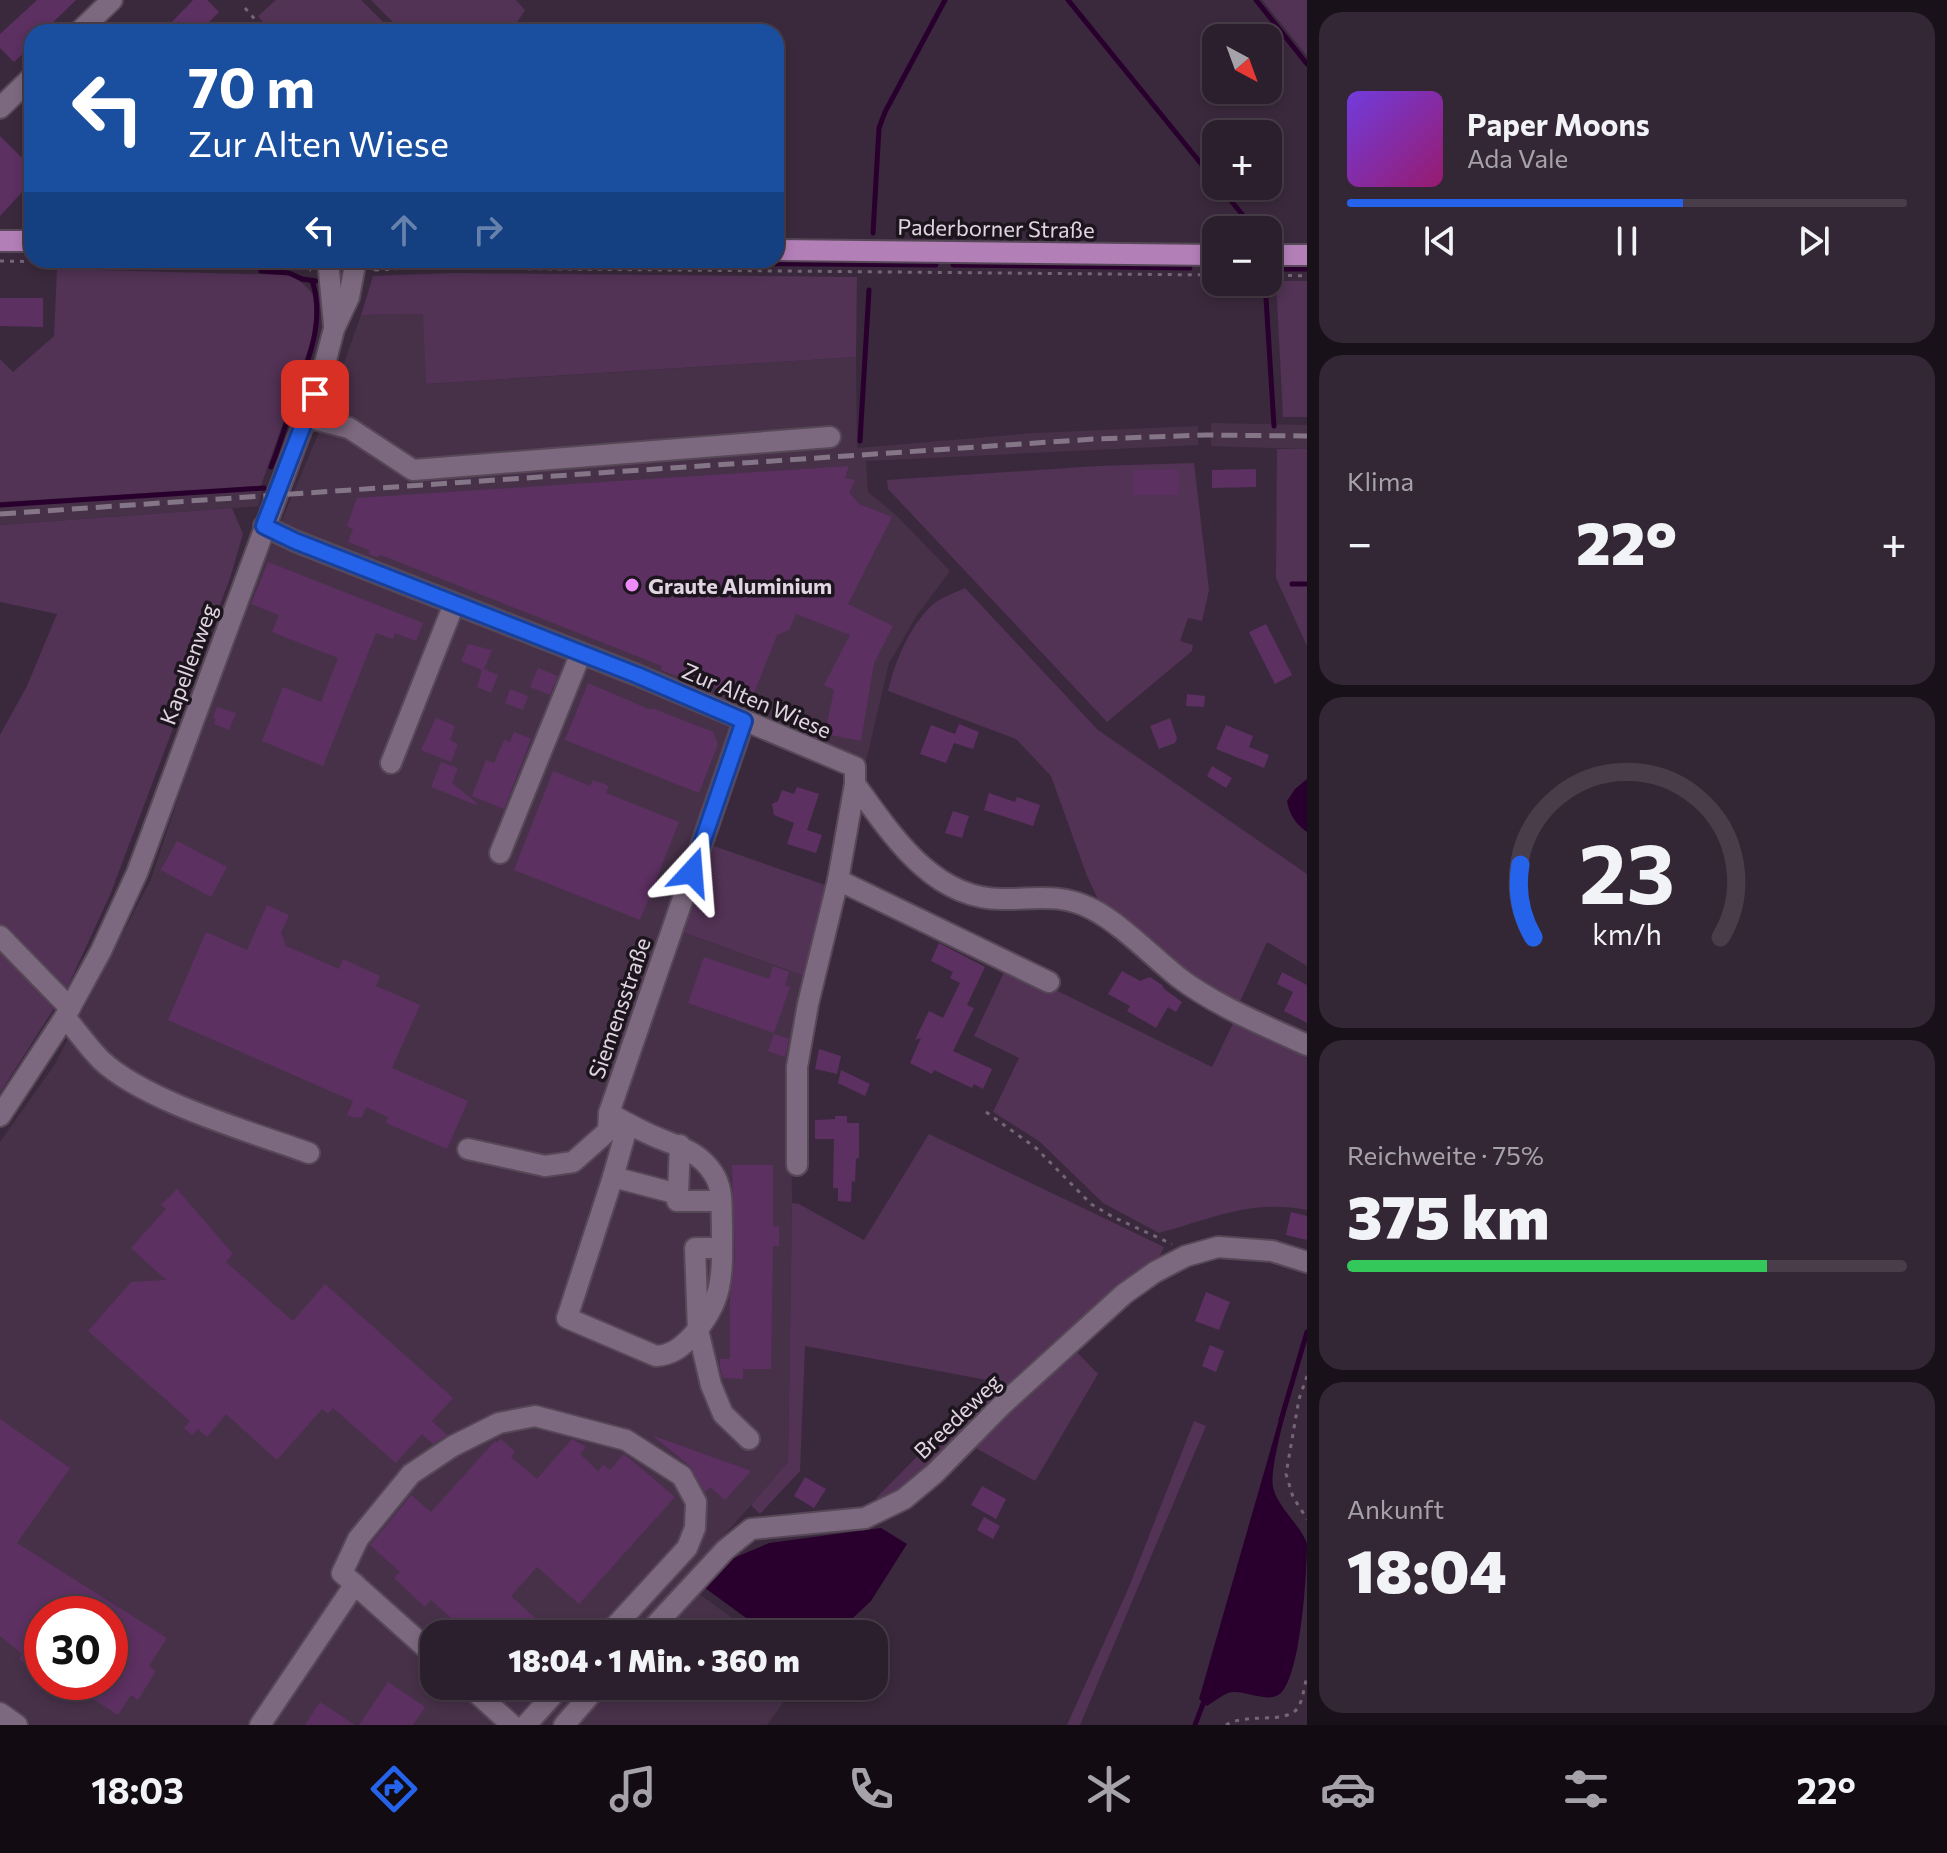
<!DOCTYPE html>
<html lang="de">
<head>
<meta charset="utf-8">
<style>
  :root { --surface:#2c1f2d; --page:#342735; --text:#f1f3f6; --muted:#a6a2aa; --line:#483d49; --accent:#2563eb }
  body { margin:0; font-family:Commissioner,sans-serif; background:var(--page); color:var(--text); height:100vh; display:flex; flex-direction:column; font-size:30px; white-space:nowrap }
  * { box-sizing:border-box; margin:0 }
  p { font-size:26px; color:var(--muted) }
  .icon { flex:none; width:44px; height:44px; fill:none; stroke:currentColor; stroke-width:2; stroke-linecap:round; stroke-linejoin:round }
  .map { position:relative; flex:1; overflow:hidden }
  .side { display:flex; flex-direction:column; gap:12px; padding:12px; background:#181119; width:640px }
  .side>* { flex:none }
  .guide { position:absolute; left:24px; top:24px; width:760px; height:244px; border-radius:24px; box-shadow:0 4px 12px #0003,0 0 0 2px var(--line); background:#1a4fa0; color:#fff; overflow:hidden }
  .needle { width:52px; rotate:139deg }
  .tools { position:absolute; left:1202px; top:24px; display:grid; gap:16px }
  .tools a { display:grid; place-items:center; width:80px; height:80px; border-radius:16px; background:var(--surface); box-shadow:0 4px 12px #0003,0 0 0 2px var(--line); font-size:40px }
  .speed { position:absolute; left:24px; top:1596px; display:flex; gap:16px; font-size:40px; font-weight:700; text-align:center }
  .speed>* { display:grid; place-content:center; width:104px; height:104px; border-radius:50%; background:var(--surface); box-shadow:0 4px 12px #0003,0 0 0 2px var(--line); line-height:1 }
  .speed .limit { border:12px solid #d22; background:#fff; color:#111 }
  .pin { position:absolute; display:grid; place-items:center; width:68px; height:68px; color:#fff; margin:-34px; border-radius:16px; box-shadow:0 4px 12px #0006 }
  .me { position:absolute; width:88px; margin:-44px; rotate:19deg; stroke-linejoin:round; filter:drop-shadow(0 0 6px #0008) }
  .turn { display:flex; align-items:center; gap:28px; height:168px; padding:0 32px; font-size:36px }
  .turn .icon { width:104px; height:104px; stroke-width:2.5 }
  .turn b { display:block; font-size:56px; line-height:68px }
  .lanes { display:flex; align-items:center; height:76px; padding:0 32px; background:#0003; justify-content:center; gap:40px; direction:ltr }
  .lanes .off { opacity:.35 }
  .big { font-size:60px; font-weight:800; line-height:1.1 }
  .side .widget { flex:1; display:flex; flex-direction:column; justify-content:center; gap:12px; min-width:0; padding:0 28px; border-radius:24px; background:var(--page) }
  .side .dial { align-items:center; gap:0 }
  .dial svg { height:208px; overflow:visible; fill:none; stroke:var(--line); stroke-width:7; stroke-linecap:round; text-anchor:middle }
  .dial text { fill:var(--text); stroke:none }
  .song { display:flex; align-items:center; gap:24px }
  .cover { width:96px; height:96px; border-radius:12px; background:linear-gradient(135deg,hsl(260 70% 55%),hsl(320 70% 35%)) }
  .played { height:8px; border-radius:4px; background:linear-gradient(90deg,var(--accent) 60%,var(--line) 60%) }
  .keys { display:flex; justify-content:space-around; direction:ltr }
  .heat { display:flex; justify-content:space-between; align-items:center; font-size:44px; direction:ltr }
  .charge { height:12px; border-radius:6px; background:linear-gradient(90deg,#34c759 75%,var(--line) 0) }
  .trip { position:absolute; left:420px; top:1620px; width:468px; height:80px; border-radius:24px; background:var(--surface); box-shadow:0 4px 12px #0003,0 0 0 2px var(--line); font-weight:800; line-height:80px; text-align:center }
  .menu { display:flex; height:128px; justify-content:space-around; align-items:center; background:#120c12; color:var(--muted) }
  .menu .icon { width:56px; height:56px }
  .menu .selected { color:var(--accent) }
  .menu b { font-size:36px; color:var(--text) }
  main { display:flex; flex:1; min-height:0 }
  .map>svg:first-child { display:block }
  .built { fill:#473149; fill-rule:evenodd }
  .green { fill:#523255 }
  .water { fill:#29002d }
  .lines { fill:none; stroke-linecap:round; stroke-linejoin:round }
  .stream { stroke:#29002d; stroke-width:5 }
  .building { fill:#5c3061 }
  .minor-casing { stroke:#574858; stroke-width:24 }
  .major-casing { stroke:#574858; stroke-width:24 }
  .path { stroke:#756677; stroke-width:3; stroke-dasharray:4 6; stroke-linecap:butt }
  .minor { stroke:#7d697f; stroke-width:20 }
  .major { stroke:#b27fb7; stroke-width:20 }
  .rail { stroke:#857687; stroke-width:5; stroke-dasharray:16 8; stroke-linecap:butt }
  .route-casing { stroke:#184099; stroke-width:20 }
  .route { stroke:#2563eb; stroke-width:14 }
  .poi-dot { fill:#ee8bf8; stroke:#1d151d; stroke-width:3 }
  .labels { text-anchor:middle; dominant-baseline:central; stroke-width:7; stroke-linejoin:round; paint-order:stroke }
  .street-label { font-size:22px; fill:#e1d5e2; stroke:#1d151d }
  .poi-label { font-size:22px; font-weight:bold; fill:#e1d5e2; stroke:#1d151d; text-anchor:start }
</style>
</head>
<body>
<main>
<div class="map">
<svg width="1307" height="1725" viewBox="0 0 1307 1725">
  <rect width="100%" height="100%" fill="#3a293c"/>
  <g class="built">
    <path d="M424,314l3,70 429,-27 1,91 178,-15 163,-7v19l-332,16 2,31 29,24 53,55 -33,44 -28,48 -23,98 -127,-49 -75,214 146,52 -20,87 2,138 -4,260 -105,119 71,52h-320v52h361l-28,39h-767v-583l55,-78 96,-185 43,-128 80,-212 51,-121 36,-103zM42,1614h68v68h-68z"/>
    <polygon points="1211,423 1307,425 1307,449 1211,446"/>
    <polygon points="262,490 258,506 0,525 0,506"/>
  </g>
  <g class="green">
    <polygon points="276,0 361,0 393,32 270,32 258,16"/>
    <polygon points="371,0 516,0 525,10 511,32 403,32"/>
    <polygon points="1262,0 1307,0 1307,56"/>
    <path d="M57,269l232,6c34,18 28,31 22,66l-50,145 -261,16v-143l13,13 41,-36z"/>
    <polygon points="451,273 857,277 856,357 426,384 423,314 361,315 373,276"/>
    <polygon points="1276,281 1307,281 1307,417 1283,417"/>
    <polygon points="1277,449 1307,449 1307,646 1276,578"/>
    <polygon points="1194,463 1209,590 1202,621 1188,618 1180,641 1193,645 1192,651 1107,722 888,489 887,480 1097,466"/>
    <polygon points="232,508 243,534 230,578 110,895 67,988 0,1093 0,735 27,686 57,614 0,602 0,525"/>
    <path d="M965,588l133,142 209,144v92l-40,-24 -29,64 -34,-18 -101,-78 -16,-34 -36,-100 -35,-37 -128,-48c7,-30 21,-63 43,-85 8,-8 24,-13 34,-18z"/>
    <polygon points="708,844 831,887 810,978 679,931"/>
    <path d="M1007,966l205,101 25,-52 70,35v160c-57,-11 -95,9 -148,23l-56,-30 -64,-62 -46,-29 26,-54 -45,-22z"/>
    <polygon points="929,1134 1164,1247 1156,1263 930,1468 885,1504 876,1498 992,1381 805,1346 800,1471 760,1514 751,1505 788,1462 792,1203 799,1204 864,1240"/>
    <polygon points="1072,1347 1098,1374 1035,1481 972,1446"/>
    <polygon points="1194,1421 1206,1426 1080,1725 1067,1725 1129,1587"/>
  </g>
  <g class="water">
    <path d="M1307,779v53c-12,-9 -17,-16 -20,-31l8,-12z"/>
    <path d="M1281,1413l4,2c-4,15 -15,58 -12,72 4,20 30,41 34,57 0,28 -6,129 -26,149 -13,12 -38,-5 -53,0 -7,3 -15,9 -21,13l-8,-7z"/>
    <polygon points="881,1528 907,1544 871,1601 836,1634 768,1634 705,1588 729,1560 769,1543"/>
  </g>
  <g class="lines">
    <g class="stream">
      <polyline points="1068,0 1216,182"/>
      <polyline points="1256,0 1307,64"/>
      <polyline points="1219,186 1250,224"/>
      <polyline points="873,233 879,128 885,112 945,0"/>
      <polyline points="449,261 936,265"/>
      <polyline points="953,265 1190,268"/>
      <polyline points="1206,268 1216,268"/>
      <polyline points="1268,269 1307,269"/>
      <polyline points="261,271 289,273 302,279 316,281"/>
      <polyline points="1265,282 1274,426"/>
      <polyline points="860,441 869,290"/>
      <path d="M271,467c9,-22 15,-44 23,-66 13,-39 32,-79 18,-121"/>
      <polyline points="0,505 264,488"/>
      <polyline points="1292,584 1307,584"/>
      <polyline points="1281,1420 1307,1332"/>
      <polyline points="1195,1725 1206,1696"/>
    </g>
  </g>
  <g class="building">
    <polygon points="37,0 76,0 43,32 32,32 32,45 14,62 0,48 0,34"/>
    <polygon points="193,0 207,0 219,12 199,32 176,32 169,25"/>
    <polygon points="0,136 23,159 32,149 32,176 23,185 23,191 0,216"/>
    <polygon points="0,298 43,298 43,327 0,326"/>
    <polygon points="849,466 845,478 855,480 849,493 859,504 892,517 848,604 893,626 874,663 861,741 825,734 834,690 824,685 850,635 796,614 789,630 777,635 752,698 742,697 738,700 715,687 710,689 661,670 662,666 381,555 377,557 370,555 369,550 348,542 353,529 347,526 357,498"/>
    <polygon points="1256,469 1256,487 1212,488 1212,470"/>
    <rect x="1133" y="470" width="45" height="25"/>
    <polygon points="268,562 423,623 416,641 395,633 393,639 376,633 323,766 262,741 283,687 321,702 338,658 272,632 279,615 251,604"/>
    <polygon points="1266,624 1292,675 1275,684 1249,632"/>
    <polygon points="468,644 492,650 484,669 498,675 491,693 477,687 482,670 461,661"/>
    <polygon points="538,668 558,676 550,695 530,687"/>
    <polygon points="588,683 651,710 652,708 713,732 718,744 699,793 565,740"/>
    <polygon points="510,689 528,696 523,710 505,703"/>
    <polygon points="1187,694 1205,696 1204,707 1186,706"/>
    <polygon points="217,707 236,713 229,730 214,724 216,719 213,718"/>
    <polygon points="436,718 455,726 450,740 458,744 451,762 421,750"/>
    <polygon points="1170,718 1177,738 1175,743 1159,749 1150,726"/>
    <polygon points="959,724 979,732 973,749 954,743 946,763 920,754 931,725 955,734"/>
    <polygon points="1226,725 1253,736 1249,747 1269,755 1264,768 1216,749"/>
    <polygon points="514,732 531,739 504,809 472,796 486,760 494,763 504,740 510,742"/>
    <polygon points="441,762 458,768 452,783 477,803 476,805 431,787"/>
    <polygon points="1212,766 1232,778 1226,788 1207,776"/>
    <polygon points="553,771 590,786 593,780 609,786 606,793 679,822 640,920 514,870"/>
    <polygon points="797,787 819,794 807,830 822,835 816,853 787,844 794,823 774,815 772,804 778,801 782,790 794,794"/>
    <polygon points="989,793 1015,802 1017,797 1040,805 1033,826 984,810"/>
    <polygon points="953,811 969,816 962,838 945,833"/>
    <polygon points="177,841 227,867 211,897 161,870"/>
    <polygon points="267,905 289,915 281,933 286,946 339,969 343,959 380,976 376,986 420,1005 392,1068 468,1101 447,1149 386,1123 388,1117 366,1107 362,1117 354,1118 347,1115 353,1101 168,1020 206,932 247,950"/>
    <polygon points="939,943 985,967 967,1005 974,1008 953,1051 992,1069 983,1089 974,1084 972,1088 934,1070 932,1074 910,1063 921,1038 915,1040 929,1011 943,1018 960,983 950,978 953,972 931,961"/>
    <polygon points="704,957 769,979 773,966 789,972 785,985 790,987 774,1033 688,1003"/>
    <polygon points="1122,971 1140,981 1150,977 1162,985 1164,989 1182,1002 1176,1012 1168,1007 1156,1028 1127,1011 1130,1006 1108,994"/>
    <polygon points="1282,972 1307,985 1307,1023 1284,1011 1293,992 1277,984"/>
    <polygon points="774,1034 789,1039 785,1057 768,1051"/>
    <polygon points="819,1049 841,1056 837,1074 815,1069"/>
    <polygon points="841,1070 870,1084 865,1096 838,1083"/>
    <polygon points="835,1116 847,1116 847,1123 859,1123 859,1158 856,1159 855,1182 852,1181 851,1202 838,1201 838,1188 833,1188 834,1139 815,1139 815,1120 835,1119"/>
    <polygon points="732,1165 773,1165 773,1226 779,1227 779,1246 773,1246 771,1369 743,1369 743,1379 723,1378 720,1367 720,1359 730,1359 730,1295 735,1259"/>
    <polygon points="177,1189 233,1254 226,1262 293,1321 325,1284 453,1398 432,1421 447,1435 433,1444 422,1434 396,1463 333,1408 328,1414 322,1409 277,1460 226,1414 207,1437 198,1429 192,1435 184,1428 190,1421 88,1331 131,1282 166,1280 131,1248 166,1209 161,1205"/>
    <polygon points="1291,1212 1307,1216 1307,1240 1286,1235"/>
    <polygon points="1206,1292 1230,1302 1219,1330 1195,1321"/>
    <polygon points="1210,1345 1224,1351 1216,1372 1202,1366"/>
    <polygon points="0,1419 70,1468 17,1543 167,1638 149,1666 156,1671 138,1700 131,1695 118,1715 67,1682 110,1682 110,1614 42,1614 42,1666 32,1660 28,1666 19,1659 22,1654 0,1636"/>
    <polygon points="654,1437 654,1436 751,1471 725,1500 710,1487 705,1492 690,1466"/>
    <polygon points="501,1439 515,1452 511,1457 537,1479 572,1439 586,1447 580,1454 598,1471 603,1465 610,1470 624,1454 675,1497 579,1604 537,1567 511,1596 553,1634 469,1634 431,1600 425,1607 394,1578 400,1572 370,1545 411,1495 431,1512 495,1441 497,1443"/>
    <polygon points="805,1477 826,1489 814,1508 794,1496"/>
    <polygon points="982,1486 1006,1499 996,1519 971,1505"/>
    <polygon points="984,1517 1000,1526 993,1539 977,1530"/>
    <polygon points="388,1682 425,1707 413,1725 359,1725"/>
    <polygon points="320,1702 355,1725 305,1725"/>
  </g>
  <g class="lines">
    <defs>
      <g id="minor">
        <polyline points="79,32 112,0"/>
        <polyline points="0,108 32,77"/>
        <polyline points="328,260 334,325"/>
        <polyline points="306,417 349,428 413,470 830,437"/>
        <polyline points="264,526 295,541 637,675 855,767 855,784 838,880 808,1004 797,1067 797,1165"/>
        <polyline points="391,763 454,604"/>
        <path d="M855,784c37,51 78,116 148,115 32,0 58,-6 89,10 28,14 60,47 86,68 38,29 86,48 129,68"/>
        <polyline points="500,853 581,653"/>
        <polyline points="838,880 1049,982"/>
        <polyline points="0,936 70,1008"/>
        <path d="M65,1017c12,14 23,30 36,43 43,41 150,72 208,93"/>
        <path d="M609,1113c12,7 25,14 38,20 24,12 50,15 66,40 11,16 8,37 9,54 0,46 3,72 -29,108 -11,12 -21,20 -37,21l-89,-38 46,-141 65,17 2,-49"/>
        <polyline points="0,1116 65,1017 101,951 137,873 323,371 334,329 349,297 356,260"/>
        <polyline points="468,1149 545,1166 573,1162 608,1131 609,1113 744,721"/>
        <polyline points="613,1177 628,1124"/>
        <polyline points="678,1194 677,1201 721,1201"/>
        <polyline points="722,1248 695,1248 698,1330 711,1385 723,1414 749,1439"/>
        <polyline points="647,1634 725,1550 751,1529 865,1518 904,1499 934,1474 1003,1404 1124,1294 1155,1272 1186,1256 1218,1247 1272,1251 1307,1262"/>
        <polyline points="434,1655 342,1573 358,1539 411,1474 453,1446 499,1423 535,1416 626,1440 682,1476 696,1502 695,1528 687,1548 608,1634"/>
        <polyline points="469,1686 512,1725"/>
        <polyline points="0,1713 17,1725"/>
        <polyline points="260,1725 355,1584"/>
        <polyline points="526,1725 561,1686"/>
        <polyline points="564,1725 598,1686"/>
      </g>
      <g id="major">
        <polyline points="0,241 32,241"/>
        <polyline points="776,250 1216,255"/>
        <polyline points="1268,255 1307,255"/>
      </g>
    </defs>
    <use href="#minor" class="minor-casing"/>
    <use href="#major" class="major-casing"/>
    <g class="path">
      <polyline points="245,8 266,32"/>
      <polyline points="429,260 455,268 1216,275"/>
      <polyline points="0,261 289,266 311,270"/>
      <polyline points="245,264 254,260"/>
      <polyline points="373,270 385,260"/>
      <polyline points="375,270 443,266"/>
      <polyline points="1268,275 1307,276"/>
      <polyline points="986,1112 1036,1148 1091,1204 1113,1217 1172,1244"/>
      <polyline points="1307,1376 1299,1399 1286,1474 1293,1497 1307,1519"/>
      <path d="M1226,1725c21,-13 58,0 72,-17 5,-9 6,-21 9,-31"/>
    </g>
    <use href="#minor" class="minor"/>
    <use href="#major" class="major"/>
    <polyline class="rail" points="0,514 1094,439 1206,435 1307,436"/>
  </g>
  <g class="lines">
    <defs>
      <polyline id="route" points="315,394 264,526 295,541 637,675 744,721 692,872"/>
    </defs>
    <use href="#route" class="route-casing"/>
    <use href="#route" class="route"/>
  </g>
  <circle class="poi-dot" cx="632" cy="585" r="8"/>
  <g class="labels">
    <g class="street-label">
      <text transform="translate(996 228) rotate(1)">Paderborner Straße</text>
      <text transform="translate(188 664) rotate(-70)">Kapellenweg</text>
      <text transform="translate(757 700) rotate(23)">Zur Alten Wiese</text>
      <text transform="translate(619 1008) rotate(-71)">Siemensstraße</text>
      <text transform="translate(957 1416) rotate(-44)">Breedeweg</text>
    </g>
    <g class="poi-label">
      <text x="648" y="585">Graute Aluminium</text>
    </g>
  </g>
</svg>
<div class="tools">
<a><svg class="needle" viewBox="-14 -14 28 28"><path d="M0-13l5 13h-10z" fill="#e53935"/><path d="M0 13l5-13h-10z" fill="#a6a2aa"/></svg></a>
<a>+</a>
<a>−</a>
</div>
<div class="speed"><div class="limit">30</div></div>
<div class="pin" style="left:315px;top:394px;background:#d93025"><svg class="icon" aria-label="arrive" viewBox="0 0 24 24"><path d="M6 21V4h12l-3 4 3 4H6"/></svg></div>
<svg class="me" style="left:692px;top:872px" viewBox="-20 -20 40 40"><path d="M0-17L14 15 0 8-14 15z" fill="#2563eb" stroke="#fff" stroke-width="4"/></svg>
<div class="trip">18:04 · 1 Min. · 360 m</div>
<div class="guide">
<div class="turn"><svg class="icon" aria-label="left" viewBox="0 0 24 24"><path d="M17 20v-9H6M10 6l-5 5 5 5"/></svg><div><b>70 m</b>Zur Alten Wiese</div></div>
<div class="lanes"><svg class="icon" aria-label="left" viewBox="0 0 24 24"><path d="M17 20v-9H6M10 6l-5 5 5 5"/></svg><svg class="icon off" aria-label="ahead" viewBox="0 0 24 24"><path d="M12 20V5M6 11l6-6 6 6"/></svg><svg class="icon off" aria-label="right" viewBox="0 0 24 24"><path d="M7 20v-9h11M14 6l5 5-5 5"/></svg></div>
</div>
</div>
<section class="side">
<div class="widget">
<div class="song"><i class="cover"></i><div><b>Paper Moons</b><p>Ada Vale</p></div></div>
<div class="played"></div>
<div class="keys"><svg class="icon" aria-label="previous" viewBox="0 0 24 24"><path d="M18 5L8 12l10 7zM5 5v14"/></svg><svg class="icon" aria-label="pause" viewBox="0 0 24 24"><path d="M8 5v14M16 5v14"/></svg><svg class="icon" aria-label="next" viewBox="0 0 24 24"><path d="M6 5l10 7-10 7zM19 5v14"/></svg></div>
</div>
<div class="widget"><p>Klima</p>
<div class="heat"><a>−</a><b class="big">22°</b><a>+</a></div>
</div>
<div class="widget dial"><svg viewBox="0 0 100 80">
<path d="M14 69A42 42 0 1 1 86 69"/>
<path d="M14 69A42 42 0 0 1 9 41" stroke="#2563eb"/>
<text x="50" y="56" font-size="32" font-weight="700">23</text>
<text x="50" y="72" font-size="11">km/h</text>
</svg></div>
<div class="widget"><p>Reichweite · 75%</p><b class="big">375 km</b><div class="charge"></div></div>
<div class="widget"><p>Ankunft</p><b class="big">18:04</b></div>
</section>
</main>
<nav class="menu">
<b>18:03</b>
<svg class="icon selected" aria-label="directions" viewBox="0 0 24 24"><path d="M12 3l9 9-9 9-9-9zM9 14v-3h6M13 9l2 2-2 2"/></svg>
<svg class="icon" aria-label="music" viewBox="0 0 24 24"><path d="M9 18V5l10-2v13"/><circle cx="6" cy="18" r="3"/><circle cx="16" cy="16" r="3"/></svg>
<svg class="icon" aria-label="phone" viewBox="0 0 24 24"><path d="M5 4h4l2 5-3 2q2 4 5 5l2-3 5 2v4C11 20 4 13 5 4z"/></svg>
<svg class="icon" aria-label="climate" viewBox="0 0 24 24"><path d="M12 3v18M4 7l16 10M4 17L20 7"/></svg>
<svg class="icon" aria-label="car" viewBox="0 0 24 24"><path d="M5 17H2v-5l4-1 3-4h7l3 4 3 1v5h-3M9 17h6M6 11h13"/><circle cx="7" cy="17" r="2"/><circle cx="17" cy="17" r="2"/></svg>
<svg class="icon" aria-label="filters" viewBox="0 0 24 24"><path d="M4 7h16M4 17h16"/><circle cx="9" cy="7" r="2"/><circle cx="15" cy="17" r="2"/></svg>
<b>22°</b>
</nav>
</body>
</html>
